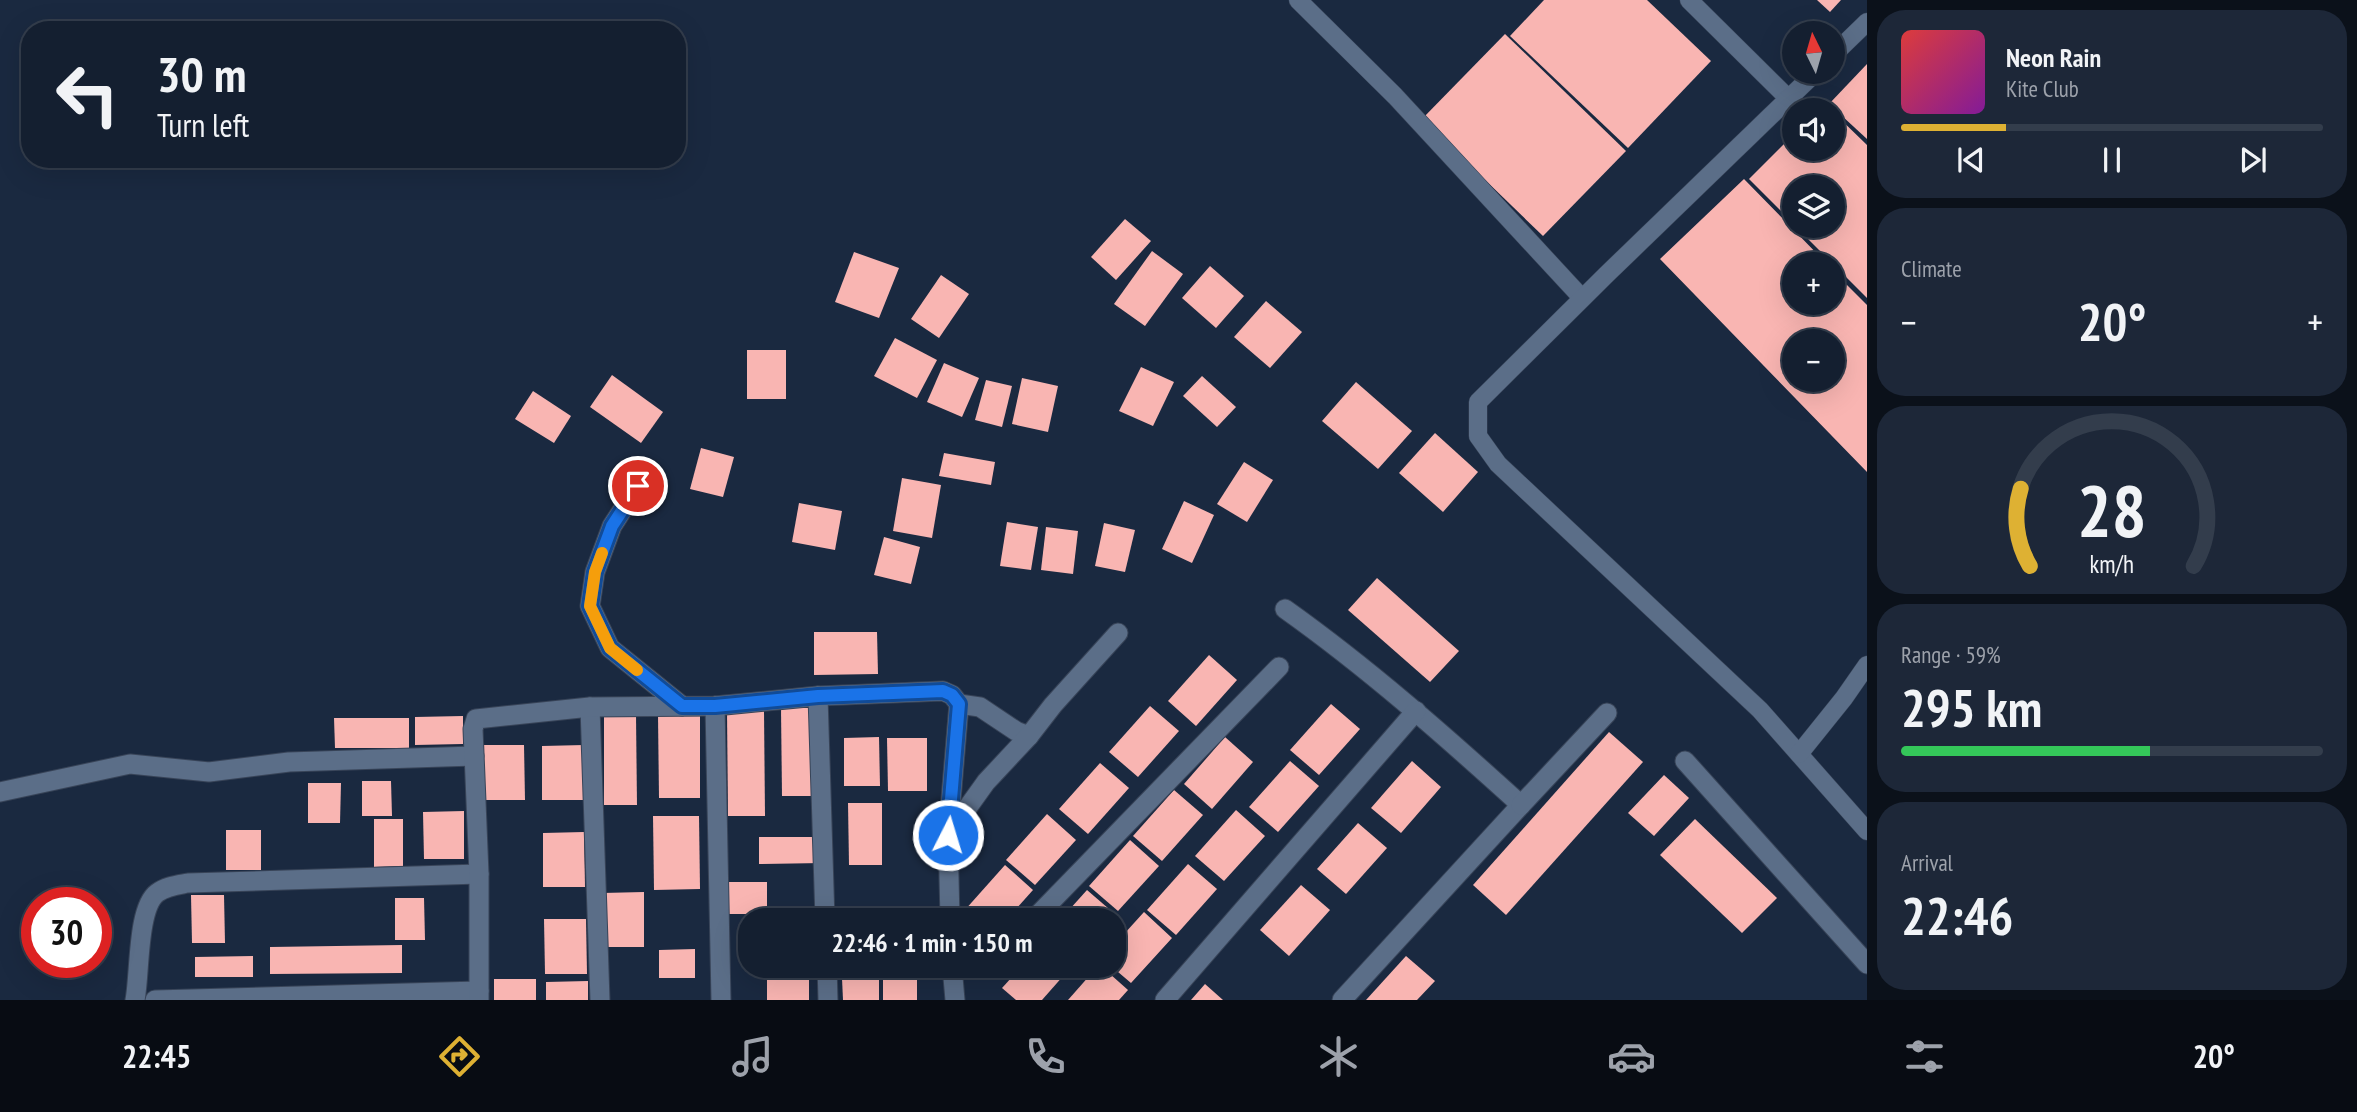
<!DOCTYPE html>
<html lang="en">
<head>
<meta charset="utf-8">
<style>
  :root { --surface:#141f30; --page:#1d2738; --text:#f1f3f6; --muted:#9da2ab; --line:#333d4c; --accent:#deb133 }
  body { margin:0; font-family:"PT Sans Narrow",sans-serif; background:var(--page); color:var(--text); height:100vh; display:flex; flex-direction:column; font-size:26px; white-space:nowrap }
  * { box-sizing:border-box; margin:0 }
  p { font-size:23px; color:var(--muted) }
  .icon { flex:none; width:38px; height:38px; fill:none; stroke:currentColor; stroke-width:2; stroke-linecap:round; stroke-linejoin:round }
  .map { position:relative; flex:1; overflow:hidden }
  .panel { display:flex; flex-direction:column; gap:10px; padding:10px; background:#0b111a; width:490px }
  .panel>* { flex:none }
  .top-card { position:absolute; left:21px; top:21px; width:665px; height:147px; border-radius:28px; box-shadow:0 7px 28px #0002,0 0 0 2px var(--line); background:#141f30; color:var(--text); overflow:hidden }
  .needle { width:46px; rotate:355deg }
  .controls { position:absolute; left:1782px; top:21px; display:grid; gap:14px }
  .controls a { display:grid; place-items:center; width:63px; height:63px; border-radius:50%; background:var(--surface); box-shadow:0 7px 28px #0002,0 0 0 2px var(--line); font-size:35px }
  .speed { position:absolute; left:21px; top:887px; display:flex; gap:14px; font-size:35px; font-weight:700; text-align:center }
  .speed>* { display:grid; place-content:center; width:91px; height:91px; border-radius:50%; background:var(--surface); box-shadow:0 7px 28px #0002,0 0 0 2px var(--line); line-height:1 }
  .speed .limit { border:10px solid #d22; background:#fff; color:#111 }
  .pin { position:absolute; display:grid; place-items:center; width:60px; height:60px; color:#fff; margin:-30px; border:4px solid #fff; border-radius:50%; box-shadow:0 2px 7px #0007 }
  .me { position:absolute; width:77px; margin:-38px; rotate:5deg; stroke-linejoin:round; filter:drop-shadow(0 0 5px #0008) }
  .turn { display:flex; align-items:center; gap:24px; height:147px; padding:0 21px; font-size:32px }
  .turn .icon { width:91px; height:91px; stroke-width:2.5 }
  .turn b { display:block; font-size:49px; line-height:60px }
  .big { font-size:52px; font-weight:600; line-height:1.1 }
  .panel .card { flex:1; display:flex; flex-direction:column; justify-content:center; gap:10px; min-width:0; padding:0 24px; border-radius:28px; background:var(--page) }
  .panel .dial { align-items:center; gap:0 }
  .dial svg { height:182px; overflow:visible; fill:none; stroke:var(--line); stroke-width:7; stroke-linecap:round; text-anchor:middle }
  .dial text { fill:var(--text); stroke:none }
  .song { display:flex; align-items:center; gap:21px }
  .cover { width:84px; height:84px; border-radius:10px; background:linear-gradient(135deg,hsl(0 70% 55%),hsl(290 70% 35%)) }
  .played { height:7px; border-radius:4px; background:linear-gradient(90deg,var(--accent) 25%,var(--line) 25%) }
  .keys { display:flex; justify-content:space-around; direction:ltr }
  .heat { display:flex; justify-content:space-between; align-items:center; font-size:38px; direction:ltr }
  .charge { height:10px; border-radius:5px; background:linear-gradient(90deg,#34c759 59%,var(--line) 0) }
  .trip { position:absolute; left:738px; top:908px; width:388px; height:70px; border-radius:28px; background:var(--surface); box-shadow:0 7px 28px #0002,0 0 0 2px var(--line); font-weight:600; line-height:70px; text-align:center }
  .tab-bar { display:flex; height:112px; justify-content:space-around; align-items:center; background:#080c13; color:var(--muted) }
  .tab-bar .icon { width:49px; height:49px }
  .tab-bar .selected { color:var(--accent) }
  .tab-bar b { font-size:32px; color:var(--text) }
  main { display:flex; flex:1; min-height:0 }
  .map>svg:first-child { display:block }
  .building { fill:#f9b5b2; fill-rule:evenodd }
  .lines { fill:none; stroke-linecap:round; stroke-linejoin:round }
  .service-casing { stroke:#384458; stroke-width:19 }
  .minor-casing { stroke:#384458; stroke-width:21 }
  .service { stroke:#5b6e88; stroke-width:18 }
  .minor { stroke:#5b6e88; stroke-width:19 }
  .route-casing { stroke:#114b97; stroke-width:18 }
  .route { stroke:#1a73e8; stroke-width:12 }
  .slow { stroke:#f59e0b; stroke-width:12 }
</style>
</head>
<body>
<main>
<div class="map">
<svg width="1867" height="1000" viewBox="0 0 1867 1000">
  <rect width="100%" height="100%" fill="#1a2940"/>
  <g class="building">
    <polygon points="1544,0 1647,0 1711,61 1628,148 1510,36"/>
    <polygon points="1817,0 1841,0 1830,12"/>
    <polygon points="1505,34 1626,151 1543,236 1422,119"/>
    <polygon points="1867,64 1867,139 1829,104"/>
    <polygon points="1825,103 1832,110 1818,110"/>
    <polygon points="1832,111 1867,145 1867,298 1795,226 1832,226 1832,187 1794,187 1794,224 1749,179 1794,134 1794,149 1832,149"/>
    <path d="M1744,179l83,85h-33v39h38v-33l35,35v167l-207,-213zM1794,341h38v39h-38z"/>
    <polygon points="1125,219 1151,241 1116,280 1091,257"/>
    <polygon points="1152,251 1183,274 1145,326 1114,304"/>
    <polygon points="854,252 899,268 879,318 835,302"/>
    <polygon points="1210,266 1244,296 1216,328 1182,298"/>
    <polygon points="941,275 969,294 939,338 911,319"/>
    <polygon points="1266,301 1302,332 1270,368 1234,337"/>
    <polygon points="895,338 937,360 917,398 874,376"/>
    <rect x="747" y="350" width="39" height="49"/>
    <polygon points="944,363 979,378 962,417 927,402"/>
    <polygon points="1141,367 1174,382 1153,426 1119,411"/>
    <polygon points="612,375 663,412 641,443 590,407"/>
    <polygon points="1202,376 1236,407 1217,427 1183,396"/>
    <polygon points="1022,378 1058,386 1048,432 1012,424"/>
    <polygon points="986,380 1012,386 1002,427 975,420"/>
    <polygon points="1356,382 1412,431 1378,469 1322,421"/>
    <polygon points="533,391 571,416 554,443 515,419"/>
    <polygon points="1435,433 1478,472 1443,512 1399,473"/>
    <polygon points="701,448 734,457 723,497 690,489"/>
    <polygon points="944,453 995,462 991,485 939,476"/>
    <polygon points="1244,462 1273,480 1247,522 1217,504"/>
    <polygon points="902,478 941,485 932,538 893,531"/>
    <polygon points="1184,501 1214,515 1192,563 1162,549"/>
    <polygon points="799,503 842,511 835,550 792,542"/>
    <polygon points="1007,522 1038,527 1031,570 1000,566"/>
    <polygon points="1104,523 1135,530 1125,572 1095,566"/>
    <polygon points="1046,527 1078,531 1073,574 1041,570"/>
    <polygon points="884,537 920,547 911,584 874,575"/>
    <polygon points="1377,578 1459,651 1430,682 1348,610"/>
    <polygon points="814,632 877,632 878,674 814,675"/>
    <polygon points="1209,655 1237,680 1196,726 1168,701"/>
    <polygon points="1331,704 1360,729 1319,775 1290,750"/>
    <polygon points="1150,706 1179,731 1138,777 1109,752"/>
    <polygon points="781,708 817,708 818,796 782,796"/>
    <polygon points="727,711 764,711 765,816 728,816"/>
    <polygon points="700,714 700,798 659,798 658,715"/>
    <polygon points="636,715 637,805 604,805 604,716"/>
    <polygon points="463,716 463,744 415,745 415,717"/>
    <polygon points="334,718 409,718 409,748 335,748"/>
    <polygon points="1609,732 1643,762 1506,915 1473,885"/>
    <polygon points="879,737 880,786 844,786 844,738"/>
    <polygon points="1225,737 1253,762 1212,809 1184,784"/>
    <polygon points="887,738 927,738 927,791 888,791"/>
    <polygon points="482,745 524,745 525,800 483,800"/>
    <polygon points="584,745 584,800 542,800 542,746"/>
    <polygon points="1290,761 1319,786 1278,832 1249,807"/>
    <polygon points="1412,761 1441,787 1401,833 1371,808"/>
    <polygon points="1100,763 1129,788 1088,834 1059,809"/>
    <polygon points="1664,775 1689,798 1654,836 1628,813"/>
    <polygon points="362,781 391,781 392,816 362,816"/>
    <polygon points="308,783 341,783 340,823 308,823"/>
    <polygon points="1174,790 1203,815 1162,861 1133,836"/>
    <polygon points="848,803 882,803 882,865 849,865"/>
    <polygon points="1236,810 1265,836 1224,881 1195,856"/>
    <polygon points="464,811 464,859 424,859 423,812"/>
    <polygon points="1047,814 1076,840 1035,885 1006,860"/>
    <polygon points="653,816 699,816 700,889 654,890"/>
    <polygon points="374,819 403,819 403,866 374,867"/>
    <polygon points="1695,819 1777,898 1742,933 1660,855"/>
    <polygon points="1358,823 1387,848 1346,894 1317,869"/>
    <rect x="226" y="830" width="35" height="40"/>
    <polygon points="584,832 585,887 543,887 543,833"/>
    <polygon points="759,837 822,837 823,863 759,864"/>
    <polygon points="1130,840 1159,866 1118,911 1089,886"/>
    <polygon points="1188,864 1217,889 1176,935 1147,910"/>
    <polygon points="1005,865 1033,890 1006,920 974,920 964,911"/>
    <rect x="720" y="882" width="47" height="32"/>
    <polygon points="1301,885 1330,910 1289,956 1260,930"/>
    <polygon points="1087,890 1116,915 1110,920 1060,920"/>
    <polygon points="644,892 644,947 602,947 602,893"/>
    <polygon points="191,895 224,895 225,943 192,943"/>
    <polygon points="395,898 424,898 425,940 395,940"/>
    <polygon points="847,909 883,910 883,920 848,920"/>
    <polygon points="1144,912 1172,938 1131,983 1111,966 1115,966 1115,944"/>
    <polygon points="544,919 586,919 587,974 545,974"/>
    <polygon points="402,945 402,973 270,974 270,947"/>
    <polygon points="695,949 695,978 659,978 659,950"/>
    <polygon points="253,956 253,977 195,977 195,957"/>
    <polygon points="1406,956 1435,981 1417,1000 1366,1000"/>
    <rect x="883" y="966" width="34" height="34"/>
    <polygon points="1022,966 1072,966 1042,1000 1016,1000 1002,988"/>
    <polygon points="1098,966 1101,966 1128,990 1119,1000 1068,1000"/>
    <polygon points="809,973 809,1000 767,1000 767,974"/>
    <polygon points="879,977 879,1000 843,1000 842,978"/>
    <rect x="494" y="979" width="42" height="21"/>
    <polygon points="588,981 588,1000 546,1000 546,982"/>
    <polygon points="1205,984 1223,1000 1191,1000"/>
  </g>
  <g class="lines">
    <defs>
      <g id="service">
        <polyline points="1298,0 1395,96 1582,298"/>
        <polyline points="1689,0 1788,98"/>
        <polyline points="1832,56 1867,22"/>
        <polyline points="1816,72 1606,275 1478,402 1478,436 1498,464 1760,710 1867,831"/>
        <polyline points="1799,754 1844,698 1867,665"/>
      </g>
      <g id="minor">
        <polyline points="638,486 612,526 595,572 590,606 610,648 682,706"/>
        <path d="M1285,609c83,59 160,127 236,196l-179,195"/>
        <polyline points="818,696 825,920"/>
        <polyline points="959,704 980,707 1016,731 1029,736"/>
        <polyline points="715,706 721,1000"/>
        <polyline points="590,707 600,1000"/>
        <polyline points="1685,761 1867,964"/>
        <polyline points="0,792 130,764 209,772 289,762 474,756"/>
        <polyline points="1521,805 1607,713"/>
        <polyline points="950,920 948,835 986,782 1029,736 1053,705 1118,633"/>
        <polyline points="1033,920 1279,667"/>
        <polyline points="827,966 828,1000"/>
        <polyline points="952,966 955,1000"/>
        <path d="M135,1000c5,-25 2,-92 22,-107 9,-7 20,-8 31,-10l291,-9"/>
        <polyline points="155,1000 479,991"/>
        <polyline points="479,1000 479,874 473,729 476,719 590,707 715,706 818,696 943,691 952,695 959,704 948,835"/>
        <polyline points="1165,1000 1416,711"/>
      </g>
    </defs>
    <use href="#service" class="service-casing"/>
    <use href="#minor" class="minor-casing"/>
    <use href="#service" class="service"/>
    <use href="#minor" class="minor"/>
  </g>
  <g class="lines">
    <defs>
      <polyline id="route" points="638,486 612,526 595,572 590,606 610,648 682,706 715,706 818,696 943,691 952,695 959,704 948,835"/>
    </defs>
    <use href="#route" class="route-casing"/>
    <use href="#route" class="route"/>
    <polyline class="slow" points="602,553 595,572 590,606 610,648 637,670"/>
  </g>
</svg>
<div class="controls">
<a><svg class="needle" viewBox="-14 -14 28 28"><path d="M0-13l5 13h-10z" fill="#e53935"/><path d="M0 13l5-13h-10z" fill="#9da2ab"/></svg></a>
<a><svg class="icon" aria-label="sound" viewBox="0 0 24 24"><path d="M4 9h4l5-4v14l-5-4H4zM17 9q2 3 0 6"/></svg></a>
<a><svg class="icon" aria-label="layers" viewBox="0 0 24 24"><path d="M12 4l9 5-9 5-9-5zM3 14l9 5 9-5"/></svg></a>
<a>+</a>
<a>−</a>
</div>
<div class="speed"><div class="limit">30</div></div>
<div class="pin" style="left:638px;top:486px;background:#d93025"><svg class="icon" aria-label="arrive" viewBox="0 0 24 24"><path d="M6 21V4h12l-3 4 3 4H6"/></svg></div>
<svg class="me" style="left:948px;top:835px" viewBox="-20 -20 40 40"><circle r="17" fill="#1a73e8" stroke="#fff" stroke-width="3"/><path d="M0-11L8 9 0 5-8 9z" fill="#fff"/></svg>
<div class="trip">22:46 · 1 min · 150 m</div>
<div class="top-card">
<div class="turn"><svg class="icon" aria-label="left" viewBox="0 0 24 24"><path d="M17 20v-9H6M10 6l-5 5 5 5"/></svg><div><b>30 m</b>Turn left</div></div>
</div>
</div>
<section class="panel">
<div class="card">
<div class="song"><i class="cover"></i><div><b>Neon Rain</b><p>Kite Club</p></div></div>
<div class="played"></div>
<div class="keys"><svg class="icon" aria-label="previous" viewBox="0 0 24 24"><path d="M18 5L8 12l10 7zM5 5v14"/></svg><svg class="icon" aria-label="pause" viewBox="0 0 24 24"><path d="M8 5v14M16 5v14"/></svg><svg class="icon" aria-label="next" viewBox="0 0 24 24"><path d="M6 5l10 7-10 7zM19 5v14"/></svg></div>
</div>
<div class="card"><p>Climate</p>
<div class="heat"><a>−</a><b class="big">20°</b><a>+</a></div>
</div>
<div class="card dial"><svg viewBox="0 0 100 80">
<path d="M14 69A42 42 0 1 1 86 69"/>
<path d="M14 69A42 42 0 0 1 10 35" stroke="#deb133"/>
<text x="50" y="56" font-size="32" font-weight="700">28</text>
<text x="50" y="72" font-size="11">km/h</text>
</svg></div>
<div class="card"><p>Range · 59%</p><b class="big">295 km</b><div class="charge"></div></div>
<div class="card"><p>Arrival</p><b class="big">22:46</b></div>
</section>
</main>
<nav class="tab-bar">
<b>22:45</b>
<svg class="icon selected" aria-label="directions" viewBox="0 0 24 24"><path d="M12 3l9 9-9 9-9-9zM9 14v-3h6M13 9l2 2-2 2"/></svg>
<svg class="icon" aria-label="music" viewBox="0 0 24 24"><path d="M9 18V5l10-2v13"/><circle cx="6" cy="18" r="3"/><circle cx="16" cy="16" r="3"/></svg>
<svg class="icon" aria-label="phone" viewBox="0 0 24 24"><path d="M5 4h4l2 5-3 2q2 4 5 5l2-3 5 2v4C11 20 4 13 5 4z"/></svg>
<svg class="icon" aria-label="climate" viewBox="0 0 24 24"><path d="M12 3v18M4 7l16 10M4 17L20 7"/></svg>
<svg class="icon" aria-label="car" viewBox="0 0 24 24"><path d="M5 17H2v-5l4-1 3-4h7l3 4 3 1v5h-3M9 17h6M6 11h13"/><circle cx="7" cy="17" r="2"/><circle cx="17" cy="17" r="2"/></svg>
<svg class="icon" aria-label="filters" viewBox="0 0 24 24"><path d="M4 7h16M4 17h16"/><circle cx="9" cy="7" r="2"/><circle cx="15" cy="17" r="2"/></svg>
<b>20°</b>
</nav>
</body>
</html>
